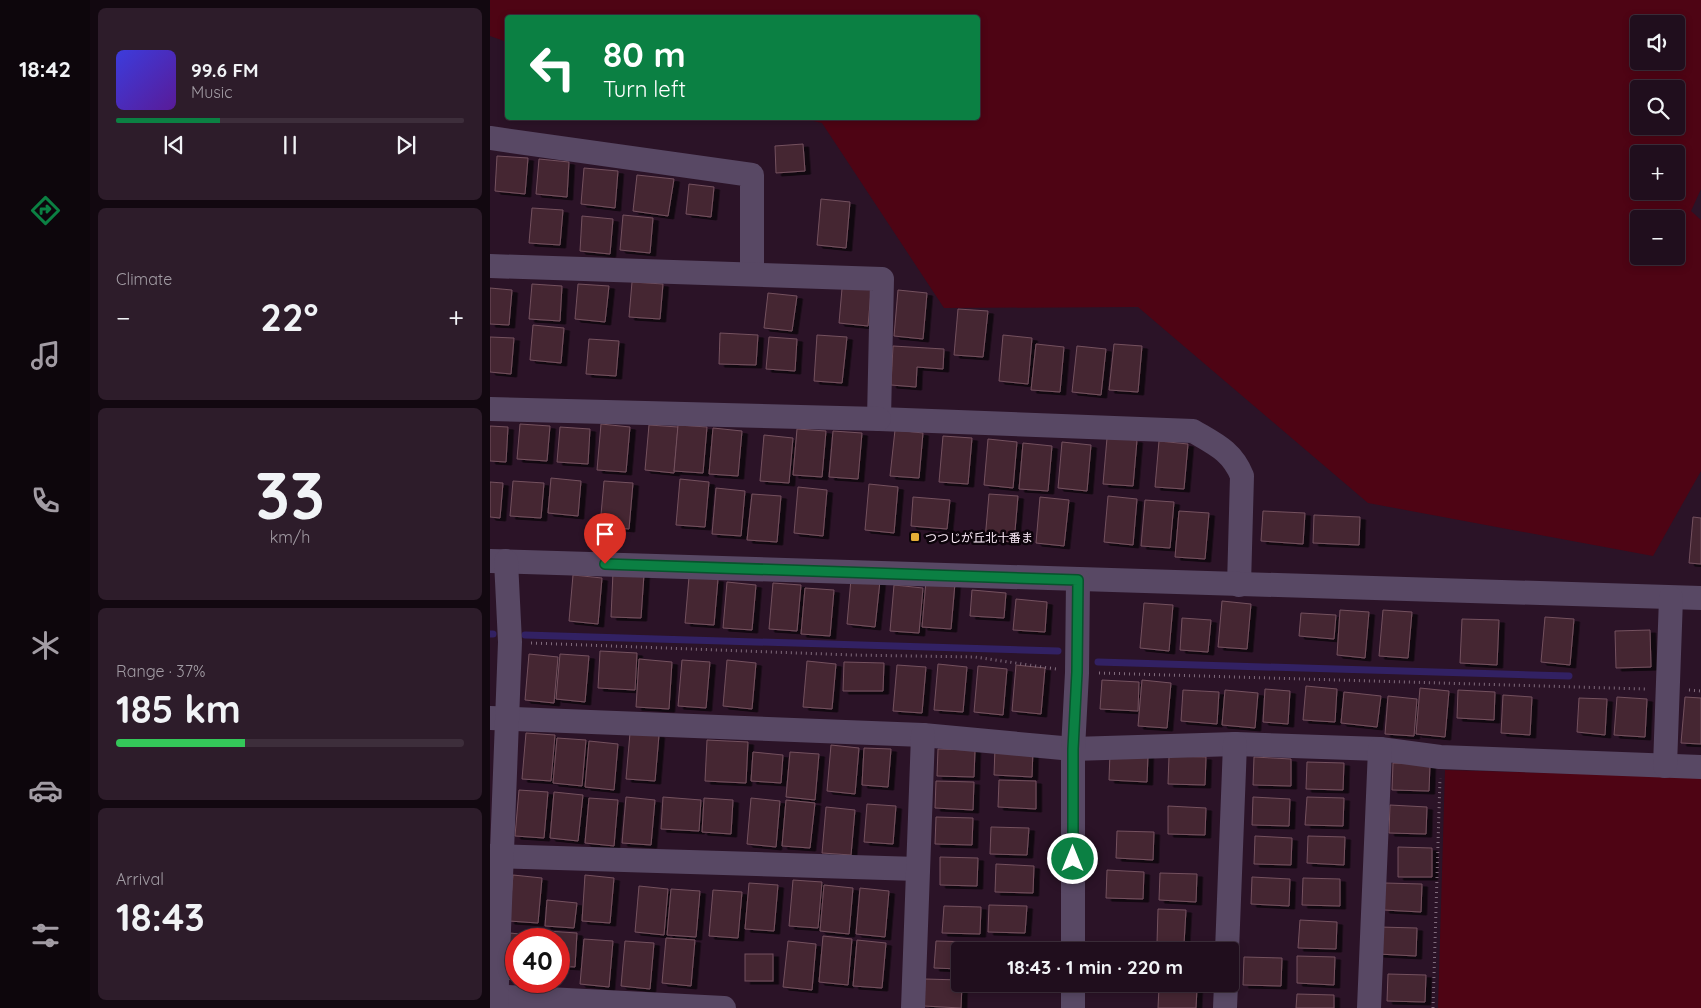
<!DOCTYPE html>
<html lang="en">
<head>
<meta charset="utf-8">
<style>
  :root { --surface:#200e1d; --page:#2d1c2a; --text:#f1f3f6; --muted:#a29ca4; --line:#3d2e3b; --accent:#0b8043 }
  body { margin:0; font-family:Quicksand,"Noto Sans JP",sans-serif; background:var(--page); color:var(--text); height:100vh; display:flex; flex-direction:column; font-size:19px; white-space:nowrap }
  * { box-sizing:border-box; margin:0 }
  p { font-size:16px; color:var(--muted) }
  .icon { flex:none; width:28px; height:28px; fill:none; stroke:currentColor; stroke-width:2; stroke-linecap:round; stroke-linejoin:round }
  .map { position:relative; flex:1; overflow:hidden }
  .sheet { display:flex; flex-direction:column; gap:8px; padding:8px; background:#120810; width:400px }
  .sheet>* { flex:none }
  .guide { position:absolute; left:15px; top:15px; width:475px; height:105px; border-radius:5px; box-shadow:0 2px 8px #0003,0 0 0 1px var(--line); background:#0b8043; color:#fff; overflow:hidden }
  .controls { position:absolute; left:1140px; top:15px; display:grid; gap:10px }
  .controls a { display:grid; place-items:center; width:55px; height:55px; border-radius:5px; background:var(--surface); box-shadow:0 2px 8px #0003,0 0 0 1px var(--line); font-size:25px }
  .speed { position:absolute; left:15px; top:928px; display:flex; gap:10px; font-size:25px; font-weight:700; text-align:center }
  .speed>* { display:grid; place-content:center; width:65px; height:65px; border-radius:50%; background:var(--surface); box-shadow:0 2px 8px #0003,0 0 0 1px var(--line); line-height:1 }
  .speed .limit { border:8px solid #d22; background:#fff; color:#111 }
  .pin { position:absolute; display:grid; place-items:center; width:42px; height:42px; color:#fff; margin:-51px -21px; border-radius:50% 50% 50% 0; rotate:-45deg; box-shadow:0 0 5px #0007 }
  .pin .icon { rotate:45deg }
  .me { position:absolute; width:55px; margin:-28px; rotate:0deg; stroke-linejoin:round; filter:drop-shadow(0 0 4px #0008) }
  .turn { display:flex; align-items:center; gap:18px; height:105px; padding:0 15px; font-size:22px }
  .turn .icon { width:65px; height:65px; stroke-width:2.5 }
  .turn b { display:block; font-size:35px; line-height:42px }
  .big { font-size:38px; font-weight:700; line-height:1.1 }
  .sheet .tile { flex:1; display:flex; flex-direction:column; justify-content:center; gap:8px; min-width:0; padding:0 18px; border-radius:8px; background:var(--page) }
  .sheet .dial { align-items:center; gap:0 }
  .dial b { font-size:65px; line-height:1 }
  .song { display:flex; align-items:center; gap:15px }
  .cover { width:60px; height:60px; border-radius:8px; background:linear-gradient(135deg,hsl(240 70% 55%),hsl(270 70% 35%)) }
  .played { height:5px; border-radius:2px; background:linear-gradient(90deg,var(--accent) 30%,var(--line) 30%) }
  .keys { display:flex; justify-content:space-around; direction:ltr }
  .heat { display:flex; justify-content:space-between; align-items:center; font-size:28px; direction:ltr }
  .charge { height:8px; border-radius:4px; background:linear-gradient(90deg,#34c759 37%,var(--line) 0) }
  .trip { position:absolute; left:461px; top:942px; width:288px; height:50px; border-radius:5px; background:var(--surface); box-shadow:0 2px 8px #0003,0 0 0 1px var(--line); font-weight:700; line-height:50px; text-align:center }
  main { display:flex; flex:1; min-height:0 }
  .tabs { display:flex; flex-direction:column; width:90px; justify-content:space-around; align-items:center; background:#0d060c; color:var(--muted) }
  .tabs .icon { width:35px; height:35px }
  .tabs .selected { color:var(--accent) }
  .tabs b { font-size:22px; color:var(--text) }
  .map>svg:first-child { display:block }
  .green { fill:#4e0414; fill-rule:evenodd }
  .lines { fill:none; stroke-linecap:round; stroke-linejoin:round }
  .stream { stroke:#322163; stroke-width:7 }
  .building { fill:#452633; stroke:#74515e; filter:url(#shadow) }
  .path { stroke:#806b7c; stroke-width:3; stroke-dasharray:1 4; stroke-linecap:butt }
  .minor { stroke:#584864; stroke-width:24 }
  .route-casing { stroke:#07532c; stroke-width:12 }
  .route { stroke:#0b8043; stroke-width:9 }
  .poi-dot { fill:#e5ad36; stroke:#0d040b; stroke-width:2 }
  .labels { text-anchor:middle; dominant-baseline:central; stroke-width:5; stroke-linejoin:round; paint-order:stroke }
  .poi-label { font-size:12px; fill:#feeefb; stroke:#0d040b; text-anchor:start }
</style>
</head>
<body>
<main>
<nav class="tabs">
<b>18:42</b>
<svg class="icon selected" aria-label="directions" viewBox="0 0 24 24"><path d="M12 3l9 9-9 9-9-9zM9 14v-3h6M13 9l2 2-2 2"/></svg>
<svg class="icon" aria-label="music" viewBox="0 0 24 24"><path d="M9 18V5l10-2v13"/><circle cx="6" cy="18" r="3"/><circle cx="16" cy="16" r="3"/></svg>
<svg class="icon" aria-label="phone" viewBox="0 0 24 24"><path d="M5 4h4l2 5-3 2q2 4 5 5l2-3 5 2v4C11 20 4 13 5 4z"/></svg>
<svg class="icon" aria-label="climate" viewBox="0 0 24 24"><path d="M12 3v18M4 7l16 10M4 17L20 7"/></svg>
<svg class="icon" aria-label="car" viewBox="0 0 24 24"><path d="M5 17H2v-5l4-1 3-4h7l3 4 3 1v5h-3M9 17h6M6 11h13"/><circle cx="7" cy="17" r="2"/><circle cx="17" cy="17" r="2"/></svg>
<svg class="icon" aria-label="filters" viewBox="0 0 24 24"><path d="M4 7h16M4 17h16"/><circle cx="9" cy="7" r="2"/><circle cx="15" cy="17" r="2"/></svg>
</nav>
<section class="sheet">
<div class="tile">
<div class="song"><i class="cover"></i><div><b>99.6 FM</b><p>Music</p></div></div>
<div class="played"></div>
<div class="keys"><svg class="icon" aria-label="previous" viewBox="0 0 24 24"><path d="M18 5L8 12l10 7zM5 5v14"/></svg><svg class="icon" aria-label="pause" viewBox="0 0 24 24"><path d="M8 5v14M16 5v14"/></svg><svg class="icon" aria-label="next" viewBox="0 0 24 24"><path d="M6 5l10 7-10 7zM19 5v14"/></svg></div>
</div>
<div class="tile"><p>Climate</p>
<div class="heat"><a>−</a><b class="big">22°</b><a>+</a></div>
</div>
<div class="tile dial"><b>33</b><p>km/h</p></div>
<div class="tile"><p>Range · 37%</p><b class="big">185 km</b><div class="charge"></div></div>
<div class="tile"><p>Arrival</p><b class="big">18:43</b></div>
</section>
<div class="map">
<svg width="1211" height="1008" viewBox="0 0 1211 1008">
  <defs>
    <filter id="shadow"><feDropShadow dx="5.5" dy="3" stdDeviation="0" flood-color="#0009"/></filter>
  </defs>
  <rect width="100%" height="100%" fill="#2b1327"/>
  <g class="green">
    <path d="M0,0h1211v189l-10,22 10,9v251l-48,85 -285,-53 -230,-196 -194,1 -122,-185 -21,-5h177v-100h-470l-1,24 -17,-6zM1149,24h37v37h-37zM1149,89h37v37h-37zM1149,154h37v37h-37zM1149,219h37v37h-37z"/>
    <polygon points="955,770 1211,777 1211,1008 948,1008"/>
  </g>
  <g class="lines">
    <g class="stream">
      <polyline points="0,634 3,634"/>
      <polyline points="35,635 568,651"/>
      <polyline points="608,662 1079,676"/>
    </g>
  </g>
  <g class="building">
    <polygon points="313,144 315,171 286,173 285,146"/>
    <polygon points="7,156 38,158 35,194 5,191"/>
    <polygon points="49,159 79,162 77,197 46,194"/>
    <polygon points="94,168 128,171 125,208 91,204"/>
    <polygon points="147,175 184,179 178,216 143,211"/>
    <polygon points="199,184 224,187 221,217 196,214"/>
    <polygon points="331,199 360,202 356,248 327,245"/>
    <polygon points="42,208 73,210 70,245 39,243"/>
    <polygon points="133,215 163,218 160,253 130,250"/>
    <polygon points="92,216 123,219 120,254 90,251"/>
    <polygon points="353,277 382,280 378,326 349,323"/>
    <polygon points="142,282 173,284 170,319 139,317"/>
    <polygon points="42,284 72,286 70,321 39,319"/>
    <polygon points="88,284 119,286 115,322 85,319"/>
    <polygon points="0,288 22,290 19,325 0,324"/>
    <polygon points="408,290 437,293 433,339 404,336"/>
    <polygon points="278,293 307,296 302,331 274,328"/>
    <polygon points="468,309 498,311 493,357 464,355"/>
    <polygon points="43,325 74,328 71,363 40,360"/>
    <polygon points="230,333 268,335 266,365 229,364"/>
    <polygon points="327,335 357,337 352,383 324,381"/>
    <polygon points="513,335 542,338 538,384 509,381"/>
    <polygon points="0,337 24,338 21,374 0,372"/>
    <polygon points="279,337 307,339 305,371 276,369"/>
    <polygon points="99,339 129,341 126,376 96,374"/>
    <polygon points="546,344 574,347 570,392 541,390"/>
    <polygon points="624,344 652,346 648,392 619,390"/>
    <polygon points="403,346 454,349 453,369 427,367 426,387 401,385"/>
    <polygon points="587,346 616,349 611,395 582,392"/>
    <polygon points="30,424 60,426 57,461 27,459"/>
    <polygon points="111,424 140,427 136,472 107,470"/>
    <polygon points="159,425 188,427 184,473 155,470"/>
    <polygon points="188,425 217,427 213,473 184,471"/>
    <polygon points="0,426 18,427 16,462 0,461"/>
    <polygon points="70,427 100,429 98,464 67,462"/>
    <polygon points="223,428 252,431 248,476 219,474"/>
    <polygon points="307,429 336,431 332,477 303,475"/>
    <polygon points="405,430 433,433 429,478 400,476"/>
    <polygon points="343,431 372,433 368,479 339,477"/>
    <polygon points="274,435 303,438 299,483 270,481"/>
    <polygon points="453,436 482,438 478,484 449,482"/>
    <polygon points="617,438 647,440 643,486 613,484"/>
    <polygon points="498,439 527,442 523,488 494,485"/>
    <polygon points="669,441 698,444 694,489 665,487"/>
    <polygon points="572,442 601,445 597,491 568,488"/>
    <polygon points="533,443 562,446 558,491 529,489"/>
    <polygon points="61,478 91,481 88,516 58,513"/>
    <polygon points="190,479 219,482 215,527 186,525"/>
    <polygon points="23,481 54,483 51,518 20,516"/>
    <polygon points="114,481 143,483 139,529 110,526"/>
    <polygon points="0,482 13,483 10,518 0,517"/>
    <polygon points="379,484 408,487 404,533 375,530"/>
    <polygon points="308,487 337,490 333,536 304,533"/>
    <polygon points="226,488 255,491 251,536 222,534"/>
    <polygon points="262,494 291,496 287,542 257,540"/>
    <polygon points="499,494 528,496 524,542 495,540"/>
    <polygon points="618,496 647,499 643,545 614,542"/>
    <polygon points="423,497 460,500 457,529 421,526"/>
    <polygon points="550,497 579,500 574,546 546,543"/>
    <polygon points="655,500 684,502 680,548 651,546"/>
    <polygon points="689,511 719,513 715,559 685,557"/>
    <polygon points="773,511 815,513 813,544 771,541"/>
    <polygon points="824,515 870,517 869,545 823,543"/>
    <polygon points="1203,517 1211,518 1211,564 1199,563"/>
    <polygon points="123,572 154,574 151,618 121,617"/>
    <polygon points="83,575 112,578 108,624 79,621"/>
    <polygon points="199,577 228,579 224,625 195,623"/>
    <polygon points="361,579 390,581 385,627 357,624"/>
    <polygon points="436,581 465,583 461,629 432,627"/>
    <polygon points="237,582 266,585 262,630 233,628"/>
    <polygon points="283,583 311,585 307,631 279,629"/>
    <polygon points="404,585 433,588 429,633 400,631"/>
    <polygon points="315,588 344,590 340,636 311,634"/>
    <polygon points="482,590 516,593 514,618 480,616"/>
    <polygon points="526,599 557,602 555,632 523,630"/>
    <polygon points="732,601 761,604 757,649 728,647"/>
    <polygon points="654,603 683,605 679,651 650,648"/>
    <polygon points="850,610 879,612 875,658 847,655"/>
    <polygon points="893,610 922,612 918,658 889,656"/>
    <polygon points="811,613 846,615 844,639 809,636"/>
    <polygon points="1055,617 1084,619 1080,665 1051,662"/>
    <polygon points="692,618 721,620 718,652 690,650"/>
    <polygon points="972,619 1009,620 1007,665 970,663"/>
    <polygon points="1160,630 1161,667 1126,668 1125,631"/>
    <polygon points="110,651 147,653 145,690 108,688"/>
    <polygon points="39,654 68,657 64,703 35,700"/>
    <polygon points="70,654 99,656 95,702 66,699"/>
    <polygon points="149,659 182,662 179,709 146,707"/>
    <polygon points="192,660 220,662 216,708 188,706"/>
    <polygon points="237,660 266,663 262,709 233,706"/>
    <polygon points="317,661 346,664 342,709 313,707"/>
    <polygon points="354,662 394,663 393,691 353,691"/>
    <polygon points="448,664 477,667 473,712 444,710"/>
    <polygon points="407,665 436,667 432,713 403,711"/>
    <polygon points="526,665 555,668 551,714 522,711"/>
    <polygon points="488,666 517,669 513,715 484,712"/>
    <polygon points="612,680 649,682 648,711 610,709"/>
    <polygon points="652,680 681,683 677,728 648,726"/>
    <polygon points="816,686 847,689 845,722 813,720"/>
    <polygon points="930,688 959,691 955,737 926,734"/>
    <polygon points="775,689 800,691 798,724 773,722"/>
    <polygon points="693,690 729,692 727,724 691,721"/>
    <polygon points="735,690 768,693 765,728 732,725"/>
    <polygon points="968,690 1005,692 1004,720 967,718"/>
    <polygon points="854,692 891,696 887,727 851,723"/>
    <polygon points="1013,695 1042,697 1040,735 1011,733"/>
    <polygon points="898,696 927,699 924,736 895,734"/>
    <polygon points="1127,697 1157,699 1155,737 1124,735"/>
    <polygon points="1195,697 1211,698 1211,744 1191,743"/>
    <polygon points="1089,698 1117,699 1115,735 1087,732"/>
    <polygon points="36,733 65,735 61,781 32,779"/>
    <polygon points="140,733 169,735 165,781 136,779"/>
    <polygon points="67,738 96,740 92,786 63,783"/>
    <polygon points="217,740 258,742 256,783 215,781"/>
    <polygon points="99,741 128,744 124,790 95,787"/>
    <polygon points="341,745 369,748 365,794 337,791"/>
    <polygon points="374,748 401,749 398,787 372,785"/>
    <polygon points="505,748 543,749 542,777 504,775"/>
    <polygon points="448,749 485,750 484,777 447,776"/>
    <polygon points="263,752 293,755 291,783 261,781"/>
    <polygon points="300,752 329,754 325,800 296,797"/>
    <polygon points="620,753 658,754 657,782 619,780"/>
    <polygon points="679,756 716,757 715,785 678,784"/>
    <polygon points="764,757 801,759 801,786 763,785"/>
    <polygon points="817,762 854,763 853,790 816,789"/>
    <polygon points="903,763 940,764 939,791 902,790"/>
    <polygon points="509,780 546,781 546,809 508,807"/>
    <polygon points="446,781 484,782 483,810 445,808"/>
    <polygon points="29,790 58,792 54,838 25,836"/>
    <polygon points="64,792 93,795 88,841 60,838"/>
    <polygon points="136,797 165,800 161,845 132,843"/>
    <polygon points="173,797 211,800 209,831 171,829"/>
    <polygon points="763,797 800,799 799,826 762,825"/>
    <polygon points="817,797 854,798 853,826 815,825"/>
    <polygon points="99,798 128,800 124,846 95,843"/>
    <polygon points="214,798 243,800 241,834 212,832"/>
    <polygon points="261,798 290,801 286,847 257,844"/>
    <polygon points="296,800 325,803 320,848 292,846"/>
    <polygon points="377,804 406,806 403,844 374,842"/>
    <polygon points="900,805 937,807 936,834 899,833"/>
    <polygon points="678,806 716,808 715,835 678,834"/>
    <polygon points="336,807 365,810 361,855 332,853"/>
    <polygon points="446,817 483,818 482,845 445,844"/>
    <polygon points="501,827 539,828 537,855 500,854"/>
    <polygon points="627,831 664,832 663,860 626,858"/>
    <polygon points="765,836 802,838 801,865 764,864"/>
    <polygon points="818,836 855,837 854,865 817,863"/>
    <polygon points="908,847 942,848 942,877 908,877"/>
    <polygon points="450,857 488,858 487,886 450,885"/>
    <polygon points="506,864 544,866 543,893 505,892"/>
    <polygon points="617,870 654,872 653,899 616,898"/>
    <polygon points="670,873 707,874 706,902 669,900"/>
    <polygon points="23,875 52,878 48,923 19,921"/>
    <polygon points="95,875 124,878 120,923 92,921"/>
    <polygon points="762,877 800,879 799,906 761,904"/>
    <polygon points="813,878 850,879 850,906 812,905"/>
    <polygon points="303,880 332,882 328,928 299,926"/>
    <polygon points="259,883 288,885 284,931 255,929"/>
    <polygon points="895,883 932,884 931,912 894,910"/>
    <polygon points="334,885 363,888 359,934 330,931"/>
    <polygon points="149,886 178,889 174,935 145,932"/>
    <polygon points="370,888 399,891 395,937 366,934"/>
    <polygon points="181,889 210,891 206,937 177,935"/>
    <polygon points="223,890 252,892 248,938 219,936"/>
    <polygon points="57,900 87,903 84,928 55,926"/>
    <polygon points="499,905 537,906 535,933 498,932"/>
    <polygon points="454,906 491,907 490,934 452,933"/>
    <polygon points="668,909 696,910 694,944 667,943"/>
    <polygon points="810,920 847,922 846,949 808,948"/>
    <polygon points="889,927 927,928 926,956 888,954"/>
    <polygon points="57,931 87,933 85,967 69,966 69,939 57,939"/>
    <polygon points="20,933 49,936 49,939 26,939 26,980 16,979"/>
    <polygon points="333,936 362,939 358,985 329,982"/>
    <polygon points="176,938 205,940 201,986 172,983"/>
    <polygon points="94,939 123,941 119,987 90,984"/>
    <polygon points="367,940 396,943 392,988 363,986"/>
    <polygon points="135,941 164,943 160,989 131,986"/>
    <polygon points="298,941 326,944 322,990 293,987"/>
    <polygon points="446,941 483,942 483,951 470,951 470,969 444,968"/>
    <polygon points="611,946 648,947 648,951 611,951"/>
    <rect x="255" y="954" width="28" height="27"/>
    <polygon points="807,956 845,957 844,985 807,983"/>
    <polygon points="754,957 792,958 791,986 753,985"/>
    <polygon points="898,974 936,975 935,1002 897,1001"/>
    <polygon points="435,979 470,980 470,984 472,984 471,1008 434,1006"/>
    <polygon points="669,987 707,988 706,1008 668,1008"/>
    <polygon points="807,994 844,995 844,1008 806,1008"/>
  </g>
  <g class="lines">
    <g class="path">
      <polyline points="41,643 362,655 485,657 566,669"/>
      <polyline points="609,673 1155,689"/>
      <polyline points="1199,690 1211,691"/>
      <polyline points="943,1008 950,778"/>
    </g>
    <g class="minor">
      <polyline points="0,138 262,175 262,274"/>
      <path d="M0,266l392,13 -3,140 314,12c22,13 39,20 49,45l-3,109"/>
      <polyline points="0,409 389,419"/>
      <polyline points="0,561 1211,598"/>
      <polyline points="0,718 433,735 583,749 745,744 890,749 950,757 1211,767"/>
      <polyline points="1175,766 1181,598"/>
      <polyline points="0,856 428,869"/>
      <polyline points="583,951 583,749 587,673 588,580"/>
      <polyline points="737,951 745,744"/>
      <polyline points="0,996 234,1008"/>
      <polyline points="6,1008 20,642 16,561"/>
      <polyline points="423,1008 433,735"/>
      <polyline points="583,1008 583,984"/>
      <polyline points="735,1008 736,984"/>
      <polyline points="879,1008 890,749"/>
    </g>
  </g>
  <g class="lines">
    <defs>
      <polyline id="route" points="115,564 588,580 587,672 583,749 583,859"/>
    </defs>
    <use href="#route" class="route-casing"/>
    <use href="#route" class="route"/>
  </g>
  <rect class="poi-dot" x="420" y="532" width="10" height="10" rx="2.5"/>
  <g class="labels">
    <g class="poi-label">
      <text x="435" y="537">つつじが丘北十番ま</text>
    </g>
  </g>
</svg>
<div class="controls">
<a><svg class="icon" aria-label="sound" viewBox="0 0 24 24"><path d="M4 9h4l5-4v14l-5-4H4zM17 9q2 3 0 6"/></svg></a>
<a><svg class="icon" aria-label="search" viewBox="0 0 24 24"><circle cx="10" cy="10" r="6"/><path d="M15 15l6 6"/></svg></a>
<a>+</a>
<a>−</a>
</div>
<div class="speed"><div class="limit">40</div></div>
<div class="pin" style="left:115px;top:564px;background:#d93025"><svg class="icon" aria-label="arrive" viewBox="0 0 24 24"><path d="M6 21V4h12l-3 4 3 4H6"/></svg></div>
<svg class="me" style="left:583px;top:859px" viewBox="-20 -20 40 40"><circle r="17" fill="#0b8043" stroke="#fff" stroke-width="3"/><path d="M0-11L8 9 0 5-8 9z" fill="#fff"/></svg>
<div class="trip">18:43 · 1 min · 220 m</div>
<div class="guide">
<div class="turn"><svg class="icon" aria-label="left" viewBox="0 0 24 24"><path d="M17 20v-9H6M10 6l-5 5 5 5"/></svg><div><b>80 m</b>Turn left</div></div>
</div>
</div>
</main>
</body>
</html>
